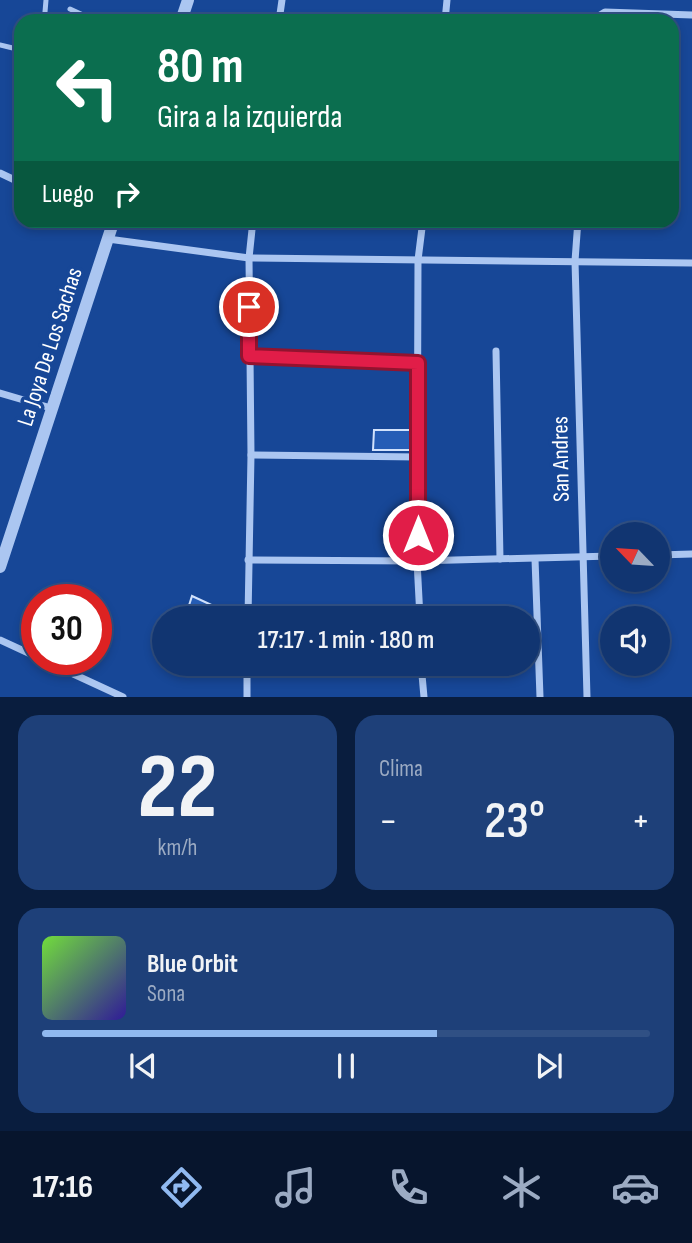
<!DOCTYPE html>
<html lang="es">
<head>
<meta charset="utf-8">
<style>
  :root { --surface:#113571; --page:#1e4079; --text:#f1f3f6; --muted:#9cabc3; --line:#305084; --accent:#90b9f0 }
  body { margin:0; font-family:"Sofia Sans Condensed",sans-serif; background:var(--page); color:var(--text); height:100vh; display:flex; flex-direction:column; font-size:26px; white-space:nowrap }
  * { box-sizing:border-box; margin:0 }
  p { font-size:23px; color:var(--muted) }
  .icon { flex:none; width:38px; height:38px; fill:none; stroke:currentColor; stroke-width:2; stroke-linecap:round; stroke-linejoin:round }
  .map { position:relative; height:697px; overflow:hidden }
  .side { display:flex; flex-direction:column; gap:18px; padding:18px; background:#091d3e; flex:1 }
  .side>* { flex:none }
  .top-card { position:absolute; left:14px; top:14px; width:665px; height:214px; border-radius:21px; box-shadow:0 4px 10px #0003,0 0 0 2px var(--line); background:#0b6e4f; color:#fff; overflow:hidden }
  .needle { width:46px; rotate:295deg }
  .tools { position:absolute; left:600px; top:522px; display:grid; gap:14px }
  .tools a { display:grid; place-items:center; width:70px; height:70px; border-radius:50%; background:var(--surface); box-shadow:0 4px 10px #0003,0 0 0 2px var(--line); font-size:35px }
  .speed { position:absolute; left:21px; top:584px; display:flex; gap:14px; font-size:35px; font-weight:700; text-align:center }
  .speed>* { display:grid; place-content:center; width:91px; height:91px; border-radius:50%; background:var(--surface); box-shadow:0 4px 10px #0003,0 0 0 2px var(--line); line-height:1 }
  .speed .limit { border:10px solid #d22; background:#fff; color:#111 }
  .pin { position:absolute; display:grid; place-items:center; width:60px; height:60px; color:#fff; margin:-30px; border:4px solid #fff; border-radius:50%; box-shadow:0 2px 7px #0007 }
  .me { position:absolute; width:77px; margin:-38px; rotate:0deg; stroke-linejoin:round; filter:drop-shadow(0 0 5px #0008) }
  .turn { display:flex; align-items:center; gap:24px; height:147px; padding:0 28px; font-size:32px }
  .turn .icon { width:91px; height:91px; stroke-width:2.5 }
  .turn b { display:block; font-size:49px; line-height:60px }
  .then { display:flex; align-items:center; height:66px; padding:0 28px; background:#0003; gap:14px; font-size:26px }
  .big { font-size:52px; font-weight:600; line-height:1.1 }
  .side .card { flex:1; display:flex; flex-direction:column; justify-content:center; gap:10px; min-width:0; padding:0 24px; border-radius:21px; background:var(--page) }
  .side .dial { align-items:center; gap:0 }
  .dial b { font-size:91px; line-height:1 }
  .song { display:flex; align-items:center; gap:21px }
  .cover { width:84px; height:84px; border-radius:10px; background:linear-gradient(135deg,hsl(100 70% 55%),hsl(250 70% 35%)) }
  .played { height:7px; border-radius:4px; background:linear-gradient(90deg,var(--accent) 65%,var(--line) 65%) }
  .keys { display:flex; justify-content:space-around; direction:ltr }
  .heat { display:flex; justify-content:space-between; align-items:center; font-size:38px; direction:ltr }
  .side .tiles { flex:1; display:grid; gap:18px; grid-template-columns:1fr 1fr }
  .card:last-child { grid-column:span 2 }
  .trip { position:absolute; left:152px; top:606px; width:388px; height:70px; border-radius:35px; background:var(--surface); box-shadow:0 4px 10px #0003,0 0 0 2px var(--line); font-weight:600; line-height:70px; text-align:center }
  .tab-bar { display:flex; height:112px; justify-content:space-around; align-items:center; background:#07152d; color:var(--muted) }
  .tab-bar .icon { width:49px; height:49px }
  .tab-bar .on { color:var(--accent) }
  .tab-bar b { font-size:32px; color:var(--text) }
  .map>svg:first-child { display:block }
  .building { fill:#265db6; stroke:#d2e2fc; stroke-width:2 }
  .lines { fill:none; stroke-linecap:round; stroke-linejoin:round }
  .service { stroke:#abc6f1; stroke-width:5 }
  .minor { stroke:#abc6f1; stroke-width:7 }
  .tertiary { stroke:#abc6f1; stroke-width:12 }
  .route-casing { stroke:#92132f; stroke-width:18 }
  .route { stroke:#e11d48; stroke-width:12 }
  .labels { text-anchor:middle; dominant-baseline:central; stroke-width:7; stroke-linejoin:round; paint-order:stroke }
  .street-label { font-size:23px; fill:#fff; stroke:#174797 }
</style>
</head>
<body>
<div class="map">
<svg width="692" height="697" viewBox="0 0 692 697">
  <rect width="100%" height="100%" fill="#174797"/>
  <g class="building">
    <polygon points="374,430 412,430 412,450 373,450"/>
    <polygon points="192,596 231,614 231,618 185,618"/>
    <polygon points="210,663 232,663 232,671"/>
  </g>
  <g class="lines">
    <g class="service">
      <polyline points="70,9 96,21"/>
      <polyline points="42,21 45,12 46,0"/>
      <polyline points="0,45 21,50"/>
    </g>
    <g class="minor">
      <polyline points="279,21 282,0"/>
      <polyline points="445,21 447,0"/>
      <polyline points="594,21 597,17 605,12 692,15"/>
      <polyline points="0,173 21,183"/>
      <polyline points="578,220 575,261 587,697"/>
      <polyline points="108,239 249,258 692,263"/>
      <polyline points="496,351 500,559"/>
      <polyline points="249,356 418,363"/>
      <polyline points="0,393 51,408"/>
      <polyline points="251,455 418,457"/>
      <polyline points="658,555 692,554"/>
      <polyline points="535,559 540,697"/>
      <polyline points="248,560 417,561 612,556"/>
      <polyline points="248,618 251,455 249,258 253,220"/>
      <polyline points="420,618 417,561 418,260 423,220"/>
      <polyline points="0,640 37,657"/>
      <polyline points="43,660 123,697"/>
      <polyline points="252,663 421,665"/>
      <polyline points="421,664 424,697"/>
      <polyline points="247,697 247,663"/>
    </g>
    <g class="tertiary">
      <polyline points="181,21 188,0"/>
      <polyline points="0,567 114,220"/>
    </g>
  </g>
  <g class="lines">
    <defs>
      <polyline id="route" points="249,307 249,356 418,363 418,535"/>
    </defs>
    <use href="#route" class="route-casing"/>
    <use href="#route" class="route"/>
  </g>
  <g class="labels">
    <g class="street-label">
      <text transform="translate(50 347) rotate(-72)">La Joya De Los Sachas</text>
      <text transform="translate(561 459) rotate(-91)">San Andres</text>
    </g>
  </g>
</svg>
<div class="tools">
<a><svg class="needle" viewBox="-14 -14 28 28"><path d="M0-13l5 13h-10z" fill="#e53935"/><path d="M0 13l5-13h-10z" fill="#9cabc3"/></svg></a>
<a><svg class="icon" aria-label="sound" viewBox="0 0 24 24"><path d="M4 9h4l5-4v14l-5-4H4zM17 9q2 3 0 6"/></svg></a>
</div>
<div class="speed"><div class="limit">30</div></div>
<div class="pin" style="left:249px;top:307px;background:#d93025"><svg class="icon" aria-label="arrive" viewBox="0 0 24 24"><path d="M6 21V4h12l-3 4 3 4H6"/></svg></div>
<svg class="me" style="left:418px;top:535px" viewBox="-20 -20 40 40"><circle r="17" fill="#e11d48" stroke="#fff" stroke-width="3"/><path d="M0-11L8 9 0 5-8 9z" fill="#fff"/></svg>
<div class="trip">17:17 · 1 min · 180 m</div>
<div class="top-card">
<div class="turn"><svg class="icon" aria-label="left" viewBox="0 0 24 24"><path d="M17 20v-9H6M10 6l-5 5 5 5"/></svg><div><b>80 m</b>Gira a la izquierda</div></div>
<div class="then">Luego<svg class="icon" aria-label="right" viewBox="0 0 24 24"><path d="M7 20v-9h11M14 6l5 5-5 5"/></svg></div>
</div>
</div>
<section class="side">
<div class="tiles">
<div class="card dial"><b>22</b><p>km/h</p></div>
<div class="card"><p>Clima</p>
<div class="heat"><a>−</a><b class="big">23°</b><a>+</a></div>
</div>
<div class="card">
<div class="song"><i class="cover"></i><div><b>Blue Orbit</b><p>Sona</p></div></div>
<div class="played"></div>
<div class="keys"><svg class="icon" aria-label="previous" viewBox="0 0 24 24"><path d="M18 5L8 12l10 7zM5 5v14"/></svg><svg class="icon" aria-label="pause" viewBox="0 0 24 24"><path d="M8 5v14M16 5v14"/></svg><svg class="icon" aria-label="next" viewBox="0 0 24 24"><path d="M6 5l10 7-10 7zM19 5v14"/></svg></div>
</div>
</div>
</section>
<nav class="tab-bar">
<b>17:16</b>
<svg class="icon on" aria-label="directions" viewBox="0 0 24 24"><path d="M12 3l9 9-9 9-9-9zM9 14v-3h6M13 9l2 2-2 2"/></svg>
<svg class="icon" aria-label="music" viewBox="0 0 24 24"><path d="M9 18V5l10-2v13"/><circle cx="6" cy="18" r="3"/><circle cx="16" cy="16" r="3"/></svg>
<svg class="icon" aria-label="phone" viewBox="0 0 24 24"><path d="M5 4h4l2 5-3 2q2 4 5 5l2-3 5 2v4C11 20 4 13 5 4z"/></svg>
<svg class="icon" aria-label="climate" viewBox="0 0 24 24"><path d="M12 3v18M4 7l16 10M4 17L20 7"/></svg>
<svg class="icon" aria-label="car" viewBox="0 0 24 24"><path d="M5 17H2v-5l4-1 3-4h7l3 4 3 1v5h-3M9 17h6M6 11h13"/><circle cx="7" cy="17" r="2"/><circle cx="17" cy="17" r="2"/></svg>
</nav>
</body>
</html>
